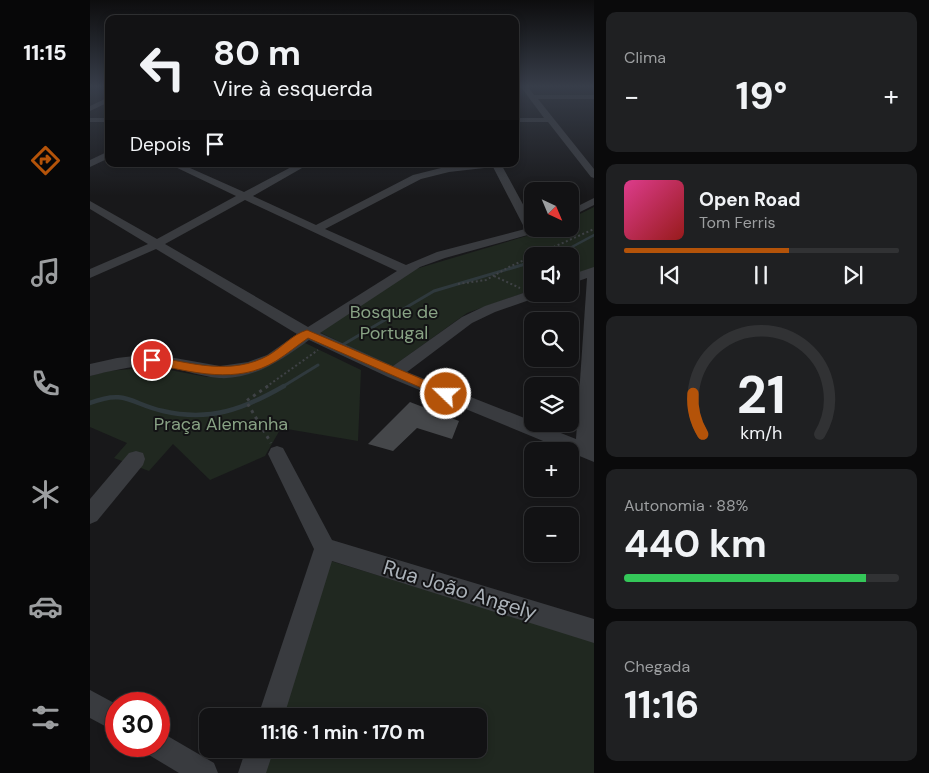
<!DOCTYPE html>
<html lang="pt">
<head>
<meta charset="utf-8">
<style>
  :root { --surface:#121214; --page:#1f2022; --text:#f1f3f6; --muted:#9c9ea0; --line:#313234; --accent:#b45309 }
  body { margin:0; font-family:"DM Sans",sans-serif; background:var(--page); color:var(--text); height:100vh; display:flex; flex-direction:column; font-size:19px; white-space:nowrap }
  * { box-sizing:border-box; margin:0 }
  p { font-size:16px; color:var(--muted) }
  .icon { flex:none; width:28px; height:28px; fill:none; stroke:currentColor; stroke-width:2; stroke-linecap:round; stroke-linejoin:round }
  .map { position:relative; flex:1; overflow:hidden }
  .details { display:flex; flex-direction:column; gap:12px; padding:12px; background:#0a0a0b; width:335px }
  .details>* { flex:none }
  .banner { position:absolute; left:15px; top:15px; width:414px; height:152px; border-radius:10px; box-shadow:0 2px 8px #0003,0 0 0 1px var(--line); background:#121214; color:var(--text); overflow:hidden }
  .needle { width:32px; rotate:136deg }
  .buttons { position:absolute; left:434px; top:182px; display:grid; gap:10px }
  .buttons a { display:grid; place-items:center; width:55px; height:55px; border-radius:10px; background:var(--surface); box-shadow:0 2px 8px #0003,0 0 0 1px var(--line); font-size:25px }
  .speed { position:absolute; left:15px; top:692px; display:flex; gap:10px; font-size:25px; font-weight:700; text-align:center }
  .speed>* { display:grid; place-content:center; width:65px; height:65px; border-radius:50%; background:var(--surface); box-shadow:0 2px 8px #0003,0 0 0 1px var(--line); line-height:1 }
  .speed .limit { border:8px solid #d22; background:#fff; color:#111 }
  .pin { position:absolute; display:grid; place-items:center; width:42px; height:42px; color:#fff; margin:-21px; border:2px solid #fff; border-radius:50%; box-shadow:0 1px 5px #0007 }
  .me { position:absolute; width:55px; margin:-28px; rotate:292deg; stroke-linejoin:round; filter:drop-shadow(0 0 4px #0008) }
  .turn { display:flex; align-items:center; gap:18px; height:105px; padding:0 25px; font-size:22px }
  .turn .icon { width:65px; height:65px; stroke-width:2.5 }
  .turn b { display:block; font-size:35px; line-height:42px }
  .then { display:flex; align-items:center; height:48px; padding:0 25px; background:#0003; gap:10px; font-size:19px }
  .big { font-size:38px; font-weight:700; line-height:1.1 }
  .details .card { flex:1; display:flex; flex-direction:column; justify-content:center; gap:8px; min-width:0; padding:0 18px; border-radius:10px; background:var(--page) }
  .details .dial { align-items:center; gap:0 }
  .dial svg { height:130px; overflow:visible; fill:none; stroke:var(--line); stroke-width:7; stroke-linecap:round; text-anchor:middle }
  .dial text { fill:var(--text); stroke:none }
  .song { display:flex; align-items:center; gap:15px }
  .cover { width:60px; height:60px; border-radius:8px; background:linear-gradient(135deg,hsl(330 70% 55%),hsl(0 70% 35%)) }
  .played { height:5px; border-radius:2px; background:linear-gradient(90deg,var(--accent) 60%,var(--line) 60%) }
  .keys { display:flex; justify-content:space-around; direction:ltr }
  .heat { display:flex; justify-content:space-between; align-items:center; font-size:28px; direction:ltr }
  .charge { height:8px; border-radius:4px; background:linear-gradient(90deg,#34c759 88%,var(--line) 0) }
  .trip { position:absolute; left:109px; top:708px; width:288px; height:50px; border-radius:10px; background:var(--surface); box-shadow:0 2px 8px #0003,0 0 0 1px var(--line); font-weight:700; line-height:50px; text-align:center }
  main { display:flex; flex:1; min-height:0 }
  .tab-bar { display:flex; flex-direction:column; width:90px; justify-content:space-around; align-items:center; background:#070708; color:var(--muted) }
  .tab-bar .icon { width:35px; height:35px }
  .tab-bar .current { color:var(--accent) }
  .tab-bar b { font-size:22px; color:var(--text) }
  .map>svg:first-child { display:block }
  .green { fill:#202820 }
  .lines { fill:none; stroke-linecap:round; stroke-linejoin:round }
  .stream-far2 { stroke:#2f393d; stroke-width:2.5 }
  .stream-far1 { stroke:#2f393d; stroke-width:3 }
  .stream { stroke:#2f393d; stroke-width:4.5 }
  .building { fill:#45474a }
  .path-far1 { stroke:#3f4246; stroke-width:2; stroke-dasharray:2 2.5; stroke-linecap:butt }
  .path { stroke:#3f4246; stroke-width:3; stroke-dasharray:3 4.5; stroke-linecap:butt }
  .minor { fill:#393b3f; fill-rule:evenodd }
  .route { fill:#b45309; stroke:#753606 }
  .labels { text-anchor:middle; dominant-baseline:central; stroke-width:4; stroke-linejoin:round; paint-order:stroke }
  .park-label { font-size:18px; fill:#88a284; stroke:#131315 }
  .near-street-label { font-size:21px; fill:#abb2b9; stroke:#131315 }
</style>
</head>
<body>
<main>
<nav class="tab-bar">
<b>11:15</b>
<svg class="icon current" aria-label="directions" viewBox="0 0 24 24"><path d="M12 3l9 9-9 9-9-9zM9 14v-3h6M13 9l2 2-2 2"/></svg>
<svg class="icon" aria-label="music" viewBox="0 0 24 24"><path d="M9 18V5l10-2v13"/><circle cx="6" cy="18" r="3"/><circle cx="16" cy="16" r="3"/></svg>
<svg class="icon" aria-label="phone" viewBox="0 0 24 24"><path d="M5 4h4l2 5-3 2q2 4 5 5l2-3 5 2v4C11 20 4 13 5 4z"/></svg>
<svg class="icon" aria-label="climate" viewBox="0 0 24 24"><path d="M12 3v18M4 7l16 10M4 17L20 7"/></svg>
<svg class="icon" aria-label="car" viewBox="0 0 24 24"><path d="M5 17H2v-5l4-1 3-4h7l3 4 3 1v5h-3M9 17h6M6 11h13"/><circle cx="7" cy="17" r="2"/><circle cx="17" cy="17" r="2"/></svg>
<svg class="icon" aria-label="filters" viewBox="0 0 24 24"><path d="M4 7h16M4 17h16"/><circle cx="9" cy="7" r="2"/><circle cx="15" cy="17" r="2"/></svg>
</nav>
<div class="map">
<svg width="504" height="773" viewBox="0 0 504 773">
  <rect width="100%" height="100%" fill="#18181a"/>
  <g class="green">
    <polygon points="504,207 504,268 480,276 480,256 442,256 442,290 377,313 302,367 227,331 319,271 460,229 480,229 480,219"/>
    <polygon points="213,342 271,370 268,441 191,428 175,456 120,480 83,444 59,471 24,458 37,443 0,427 0,376 18,371 64,367 117,377 140,376"/>
    <polygon points="241,561 504,641 504,773 174,773 181,749 388,749 388,716 192,716"/>
  </g>
  <g class="lines">
    <polyline class="stream-far2" points="458,256 478,249 504,235"/>
    <g class="stream-far1">
      <polyline points="254,344 344,291 442,262"/>
      <polyline points="192,387 228,365"/>
    </g>
    <path class="stream" d="M0,403c36,-14 41,1 73,8 47,11 81,-2 121,-25"/>
  </g>
  <polygon class="building" points="320,402 369,421 362,439 327,428 303,451 278,444"/>
  <g class="lines">
    <g class="path-far1">
      <polyline points="404,276 430,288"/>
      <polyline points="368,284 396,280 421,266 504,229"/>
      <polyline points="176,387 228,350"/>
    </g>
    <polyline class="path" points="178,386 156,401 181,443"/>
    <g class="minor">
      <polygon points="431,87 438,87 444,95 504,95 504,99 448,99 504,169 504,178 501,177 458,122 425,122 425,118 454,118"/>
      <polygon points="19,97 19,102 0,111 0,106"/>
      <rect x="0" y="118" width="19" height="4"/>
      <polygon points="19,151 19,158 0,167 0,160"/>
      <path d="M79,164h12l63,28 53,-28h12l-56,32 63,29 97,-50 36,-9 52,-2 31,57v8h12l-2,2 -97,27 -25,9 -100,66 73,33 69,-49 23,-11 47,-16v4h8l-2,3 -43,15 -23,11 -65,49 125,49v3h6l38,15 11,-161 -17,6v-9l24,-8v195l-206,-85 -79,-37c-26,19 -55,40 -90,38 -23,-2 -46,-13 -68,-12 -21,0 -41,5 -61,10v-12l27,-6 35,-4 68,12 28,-4 19,-7 30,-21 -141,-85 -66,29v-9l58,-25 -58,-35v-8l67,38 79,-43zM403,167l32,62 -88,23 -31,13 -81,-36 96,-50 28,-7zM155,200l152,71 -89,56 -143,-83z"/>
      <polygon points="504,198 504,205 480,217 480,210"/>
      <polygon points="187,446 193,448 242,540 504,619 504,643 242,561 194,716 168,716 224,549 178,454 181,448"/>
      <polygon points="46,451 53,453 55,459 53,465 7,521 0,524 0,499 39,453"/>
      <polygon points="0,690 26,704 26,732 0,718"/>
      <polygon points="69,731 124,763 128,773 89,773 59,755 56,746 69,746"/>
      <polygon points="156,749 184,749 176,773 148,773"/>
    </g>
  </g>
  <linearGradient id="sky" x2="0" y2="1"><stop stop-color="#0d0d0e"/><stop offset="0.44" stop-color="#373d49"/><stop offset="1" stop-color="#373d49" stop-opacity="0"/></linearGradient>
  <rect width="504" height="196" fill="url(#sky)"/>
  <path class="route" d="M217,330l143,61 1,3 -5,4 -4,-1 -134,-59c-10,7 -21,16 -32,23 -39,24 -83,11 -124,3l-6,-4 6,-4c38,7 80,20 117,-1 12,-7 24,-21 38,-25z"/>
  <g class="labels">
    <g class="park-label">
      <text x="304" y="312">Bosque de<tspan x="304" dy="21">Portugal</tspan></text>
      <text x="131" y="424">Praça Alemanha</text>
    </g>
    <g class="near-street-label">
      <text transform="translate(370 590) rotate(17)">Rua João Angely</text>
    </g>
  </g>
</svg>
<div class="buttons">
<a><svg class="needle" viewBox="-14 -14 28 28"><path d="M0-13l5 13h-10z" fill="#e53935"/><path d="M0 13l5-13h-10z" fill="#9c9ea0"/></svg></a>
<a><svg class="icon" aria-label="sound" viewBox="0 0 24 24"><path d="M4 9h4l5-4v14l-5-4H4zM17 9q2 3 0 6"/></svg></a>
<a><svg class="icon" aria-label="search" viewBox="0 0 24 24"><circle cx="10" cy="10" r="6"/><path d="M15 15l6 6"/></svg></a>
<a><svg class="icon" aria-label="layers" viewBox="0 0 24 24"><path d="M12 4l9 5-9 5-9-5zM3 14l9 5 9-5"/></svg></a>
<a>+</a>
<a>−</a>
</div>
<div class="speed"><div class="limit">30</div></div>
<div class="pin" style="left:62px;top:360px;background:#d93025"><svg class="icon" aria-label="arrive" viewBox="0 0 24 24"><path d="M6 21V4h12l-3 4 3 4H6"/></svg></div>
<svg class="me" style="left:356px;top:394px" viewBox="-20 -20 40 40"><circle r="17" fill="#b45309" stroke="#fff" stroke-width="3"/><path d="M0-11L8 9 0 5-8 9z" fill="#fff"/></svg>
<div class="trip">11:16 · 1 min · 170 m</div>
<div class="banner">
<div class="turn"><svg class="icon" aria-label="left" viewBox="0 0 24 24"><path d="M17 20v-9H6M10 6l-5 5 5 5"/></svg><div><b>80 m</b>Vire à esquerda</div></div>
<div class="then">Depois<svg class="icon" aria-label="arrive" viewBox="0 0 24 24"><path d="M6 21V4h12l-3 4 3 4H6"/></svg></div>
</div>
</div>
<section class="details">
<div class="card"><p>Clima</p>
<div class="heat"><a>−</a><b class="big">19°</b><a>+</a></div>
</div>
<div class="card">
<div class="song"><i class="cover"></i><div><b>Open Road</b><p>Tom Ferris</p></div></div>
<div class="played"></div>
<div class="keys"><svg class="icon" aria-label="previous" viewBox="0 0 24 24"><path d="M18 5L8 12l10 7zM5 5v14"/></svg><svg class="icon" aria-label="pause" viewBox="0 0 24 24"><path d="M8 5v14M16 5v14"/></svg><svg class="icon" aria-label="next" viewBox="0 0 24 24"><path d="M6 5l10 7-10 7zM19 5v14"/></svg></div>
</div>
<div class="card dial"><svg viewBox="0 0 100 80">
<path d="M14 69A42 42 0 1 1 86 69"/>
<path d="M14 69A42 42 0 0 1 8 44" stroke="#b45309"/>
<text x="50" y="56" font-size="32" font-weight="700">21</text>
<text x="50" y="72" font-size="11">km/h</text>
</svg></div>
<div class="card"><p>Autonomia · 88%</p><b class="big">440 km</b><div class="charge"></div></div>
<div class="card"><p>Chegada</p><b class="big">11:16</b></div>
</section>
</main>
</body>
</html>
